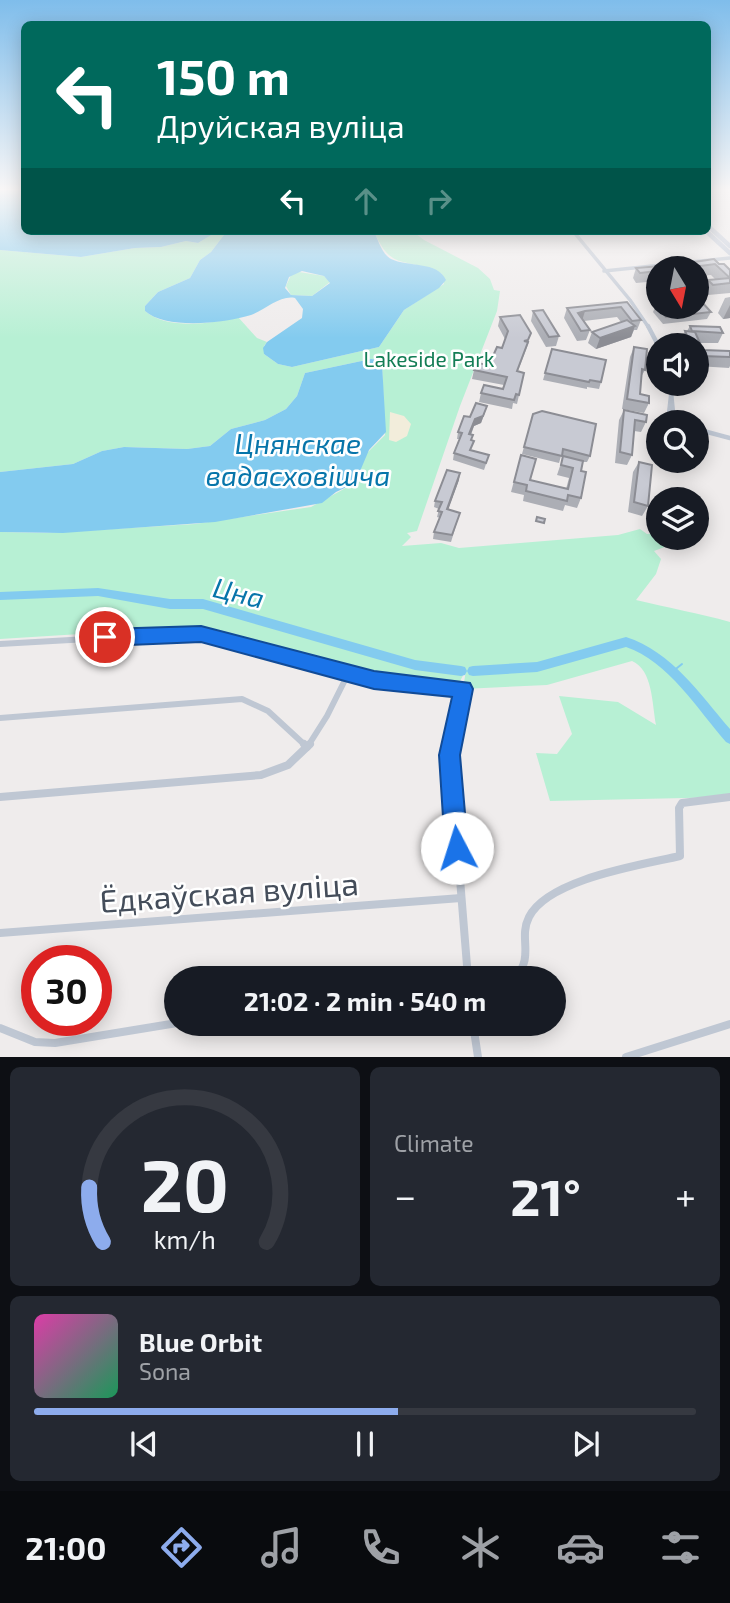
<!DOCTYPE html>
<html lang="en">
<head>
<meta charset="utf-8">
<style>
  :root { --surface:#171b24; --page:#242831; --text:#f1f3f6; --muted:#9ea1a6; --line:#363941; --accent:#8daced }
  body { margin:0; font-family:"Exo 2",sans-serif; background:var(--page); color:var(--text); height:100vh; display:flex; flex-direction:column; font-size:26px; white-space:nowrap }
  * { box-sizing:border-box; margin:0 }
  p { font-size:23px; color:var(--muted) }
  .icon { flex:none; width:38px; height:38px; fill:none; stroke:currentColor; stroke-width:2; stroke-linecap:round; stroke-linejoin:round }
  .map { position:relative; height:1057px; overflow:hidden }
  .sheet { display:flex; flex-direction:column; gap:10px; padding:10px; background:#0d0f14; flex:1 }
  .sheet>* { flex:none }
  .banner { position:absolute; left:21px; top:21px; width:690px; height:214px; border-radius:10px; box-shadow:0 4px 18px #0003; background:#00695c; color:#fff; overflow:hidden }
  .needle { width:46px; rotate:170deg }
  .controls { position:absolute; left:646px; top:256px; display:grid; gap:14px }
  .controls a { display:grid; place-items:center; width:63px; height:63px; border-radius:50%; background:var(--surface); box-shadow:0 4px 18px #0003; font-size:35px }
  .speed { position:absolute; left:21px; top:945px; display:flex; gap:14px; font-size:35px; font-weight:700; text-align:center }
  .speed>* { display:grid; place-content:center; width:91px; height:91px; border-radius:50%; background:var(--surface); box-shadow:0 4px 18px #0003; line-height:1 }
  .speed .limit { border:10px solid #d22; background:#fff; color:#111 }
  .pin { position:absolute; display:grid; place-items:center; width:60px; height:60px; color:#fff; margin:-30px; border:4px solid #fff; border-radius:50%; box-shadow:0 2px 7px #0007 }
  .me { position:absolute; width:77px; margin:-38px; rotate:355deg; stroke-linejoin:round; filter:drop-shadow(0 0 5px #0008) }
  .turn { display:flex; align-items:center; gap:24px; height:147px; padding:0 21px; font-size:32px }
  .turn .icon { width:91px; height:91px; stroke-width:2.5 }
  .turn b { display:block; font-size:49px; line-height:60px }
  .lanes { display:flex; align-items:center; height:66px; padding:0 21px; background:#0003; justify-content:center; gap:35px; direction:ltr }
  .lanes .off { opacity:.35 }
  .big { font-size:52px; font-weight:700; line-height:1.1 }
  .sheet .tile { flex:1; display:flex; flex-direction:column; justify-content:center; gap:10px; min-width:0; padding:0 24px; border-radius:10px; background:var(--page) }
  .sheet .dial { align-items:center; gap:0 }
  .dial svg { height:182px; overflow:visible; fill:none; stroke:var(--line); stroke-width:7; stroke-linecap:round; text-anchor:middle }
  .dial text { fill:var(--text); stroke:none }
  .song { display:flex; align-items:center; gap:21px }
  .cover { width:84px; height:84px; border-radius:10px; background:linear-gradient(135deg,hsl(320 70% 55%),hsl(150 70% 35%)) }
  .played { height:7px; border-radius:4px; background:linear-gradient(90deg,var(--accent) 55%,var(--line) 55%) }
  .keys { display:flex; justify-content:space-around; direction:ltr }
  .heat { display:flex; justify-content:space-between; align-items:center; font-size:38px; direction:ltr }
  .sheet .tiles { flex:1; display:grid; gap:10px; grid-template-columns:1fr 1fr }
  .tile:last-child { grid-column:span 2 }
  .trip { position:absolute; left:164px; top:966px; width:402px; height:70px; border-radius:35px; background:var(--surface); box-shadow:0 4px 18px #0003; font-weight:700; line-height:70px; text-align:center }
  .tab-bar { display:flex; height:112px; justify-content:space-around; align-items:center; background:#090b0e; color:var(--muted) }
  .tab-bar .icon { width:49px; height:49px }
  .tab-bar .active { color:var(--accent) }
  .tab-bar b { font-size:32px; color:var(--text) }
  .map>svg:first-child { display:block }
  .green { fill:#b7f0d4 }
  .sand { fill:#f2eddb }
  .water { fill:#83cbef; fill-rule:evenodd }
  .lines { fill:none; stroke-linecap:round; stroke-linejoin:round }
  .stream { stroke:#83cbef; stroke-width:2 }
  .river { fill:#83cbef; fill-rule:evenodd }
  .street-far3 { stroke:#bfc7d3; stroke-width:3.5 }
  .street-far2 { stroke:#bfc7d3; stroke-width:4.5 }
  .street-far1 { stroke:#bfc7d3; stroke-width:6 }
  .street { stroke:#bfc7d3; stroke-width:8 }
  .secondary { stroke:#bec7d7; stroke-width:4.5 }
  .wall { fill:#acaeb5 }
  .shaded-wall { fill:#8c8d94 }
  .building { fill:#c8cad3; stroke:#8c8d94; stroke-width:2 }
  .route { fill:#1a73e8; stroke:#114b97; stroke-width:2 }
  .labels { text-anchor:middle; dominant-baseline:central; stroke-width:5; stroke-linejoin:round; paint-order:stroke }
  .far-park-label { font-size:21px; fill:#137d55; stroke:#fff }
  .water-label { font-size:28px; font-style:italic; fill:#0775aa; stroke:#fff }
  .near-street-label { font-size:32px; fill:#444d5a; stroke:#fff }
</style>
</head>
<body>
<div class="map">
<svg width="730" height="1057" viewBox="0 0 730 1057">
  <rect width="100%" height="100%" fill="#efecec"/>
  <g class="green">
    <path d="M218,231h9l-16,21 -11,8 -10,18 -32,14 -13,14v5c22,19 66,13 93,6l19,21 10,4 -3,4v8l14,10 14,3 87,-20 25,-37 40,-26 -2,-10 -7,-4c-34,-12 -45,-1 -61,-39h38l12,9 54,28 12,11 4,11 6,1 -3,20 -37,95 -43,125 -10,2 4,4 -9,9 39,-3 18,5 159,-13 22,-6 7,5 11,-1v4h21l-1,5 -24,9 7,8 -5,15 -20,26c32,8 63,13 94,22v175l-180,4 -14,-48 21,1 15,-20 -13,-38 59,6 38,23c-4,-21 -3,-55 -24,-64l-85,24 -84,4 3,-19 -7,13 -76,-7 -164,-45 -26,-4 -193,12v-107l47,1 148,-9 116,-17 42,-23 14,-31 18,-18 -3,-71 -4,-4 -7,-1 -66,14 -8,23 -11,13 -21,11 -34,9 -21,17 -23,3 -63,-2 -22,4 -29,13 -73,8v-222l81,7 54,-9 26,-1 25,-6 12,2z"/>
    <polygon points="299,272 324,276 330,282 312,296 291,295 286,286 291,275"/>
  </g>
  <polygon class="sand" points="390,412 404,416 411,424 407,436 396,442 389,440"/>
  <g class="water">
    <polygon points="0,190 24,190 24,231 218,231 198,243 186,241 161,247 135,248 81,257 0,250"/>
    <path d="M227,231h147c4,9 8,23 17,28 16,8 47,2 55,21l-7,8 -35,22 -25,37 -87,20 -14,-3 -14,-10 -1,-6 4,-6 35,-24 1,-9 -8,-11c-15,-3 -30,12 -44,17 -26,8 -85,15 -106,-4v-5l13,-14 32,-14 10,-18 11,-8zM302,271l22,5 6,7 -18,13 -21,-1 -6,-7 4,-11z"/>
    <polygon points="371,359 378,360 382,364 386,432 369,450 355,483 336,492 322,503 215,522 63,533 0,532 0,472 73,464 102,451 124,447 187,449 210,446 231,429 265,420 286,409 297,396 305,373"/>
  </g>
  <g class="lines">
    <polyline class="stream" points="672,672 682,664"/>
    <g class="river">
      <polygon points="98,588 170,599 203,599 415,660 461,666 465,667 467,671 465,675 461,676 415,670 203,609 170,609 98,596 0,600 0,592"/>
      <path d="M626,637c46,15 73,56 104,92v15l-4,-2c-28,-32 -58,-81 -100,-95l-89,25 -64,4 -4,-1 -2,-4 2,-4 4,-1 64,-4z"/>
    </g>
    <g class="street-far3">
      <polyline points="573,231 630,300 649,328"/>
      <polyline points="604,271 730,258"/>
    </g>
    <g class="street-far2">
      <polyline points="648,326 658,345"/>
      <polyline points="670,383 674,422"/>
      <polyline points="668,422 671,396"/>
      <polyline points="696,429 730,438"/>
    </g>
    <g class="street-far1">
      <polyline points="0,644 193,633 374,680 463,689 452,746"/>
      <polyline points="0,718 242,699 268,711 306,746"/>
      <polyline points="308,746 327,716 348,674"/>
    </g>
    <g class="street">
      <polyline points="304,744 307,747"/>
      <polyline points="452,744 450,755 468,978"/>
      <polyline points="0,797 261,775 288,765 310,744"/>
      <polyline points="0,933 461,898"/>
      <path d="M515,978c20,-22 3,-39 14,-61 19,-38 112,-52 151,-61l-1,-48 3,-5 48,-6"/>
      <polyline points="473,1024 478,1057"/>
      <polyline points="0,1028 35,1042 55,1043 177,1023"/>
      <polyline points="626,1057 730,1024"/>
    </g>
    <g class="secondary">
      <polyline points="707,225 730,246"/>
      <polyline points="706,231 730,253"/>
    </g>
  </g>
  <g class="wall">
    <polygon points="681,264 719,264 730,270 730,293 708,295 703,291 708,280 716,280 711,275 696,276 696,268 680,268"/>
    <polygon points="636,268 658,268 658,281 636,283 633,278"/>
    <polygon points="730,297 730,318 723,319 718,313 725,298"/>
    <polygon points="627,302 641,320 637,330 634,330 631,337 596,349 588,343 592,332 621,322 617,317 584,321 590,330 586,340 577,341 564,318 567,308"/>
    <polygon points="656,305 711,312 707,319 663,324 653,312"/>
    <polygon points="533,311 559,336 556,346 546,347 531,321"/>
    <polygon points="520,315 529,342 518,371 524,373 517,404 513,403 512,409 479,402 481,393 503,389 504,385 472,379 474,370 489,365 502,348 505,339 498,326 500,317"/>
    <polygon points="690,326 723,333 718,343 700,343 703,350 730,351 730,366 729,368 697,366 696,345 682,345 680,342 685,331 687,331"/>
    <polygon points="634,347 645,370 641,377 640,394 649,403 644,413 622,409 630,357"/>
    <polygon points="552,349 601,382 599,389 587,387 587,389 543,380"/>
    <polygon points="624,410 646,422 641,432 634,431 632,455 627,465 615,463 619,420"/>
    <polygon points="485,413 481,423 474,426 471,435 471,450 489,455 484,470 453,460 454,453 460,439 457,439 458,432"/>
    <polygon points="533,414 590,456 587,462 583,462 581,471 581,498 577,508 565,505 563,511 523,501 524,495 511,492 521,455 530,480 566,489 569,478 557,475 563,457 561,456 559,463 522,454"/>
    <polygon points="639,462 648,506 642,516 628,512 633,472"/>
    <polygon points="459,480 448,509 460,513 451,542 433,539 434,532 440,518 437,517 439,509 434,507 435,501"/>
  </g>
  <g class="shaded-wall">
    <polygon points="730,305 730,318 723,319"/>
    <polygon points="585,311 582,321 578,313"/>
    <polygon points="635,326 631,337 596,349 600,338"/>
    <polygon points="487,406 481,423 474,426 468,441 469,434 475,419"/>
    <polygon points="460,473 459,480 446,516 447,509"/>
  </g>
  <g class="building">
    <polygon points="714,259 719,264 724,264 730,270 730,278 715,264 693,267 694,268 684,268 681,264"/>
    <polygon points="661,266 663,268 658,268 658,271 640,273 636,268"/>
    <polygon points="730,278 730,283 713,285 708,280"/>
    <polygon points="700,300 711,312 666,317 656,305 658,305 658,306 696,306 696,301"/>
    <polygon points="627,302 641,320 632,321 621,307 585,311 578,313 590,330 581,331 567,308"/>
    <polygon points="543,310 559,336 549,337 533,311"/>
    <polygon points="520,315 531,333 528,340 524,341 528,342 517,371 524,373 519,395 516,394 514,400 481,393 484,385 503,389 507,377 474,370 477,363 489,365 497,347 502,348 508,331 500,317"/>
    <polygon points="627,320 635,326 600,338 592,332"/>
    <polygon points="690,326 720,327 723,333 692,331"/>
    <polygon points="685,331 695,332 703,350 730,351 730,357 702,356 700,350 696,350 696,345 691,345"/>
    <polygon points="634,347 647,349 645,370 642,369 640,394 649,396 649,403 627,399"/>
    <polygon points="552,349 606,360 601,382 590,380 589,382 545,373"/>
    <polygon points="476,403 487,406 483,416 475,419 469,434 473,435 471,440 474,441 470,450 489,455 486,463 454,453 462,433 458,432 464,416 470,417"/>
    <polygon points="624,410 647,415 646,422 635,420 632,455 620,452"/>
    <polygon points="542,411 596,424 590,456 563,449 562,456 524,447 533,414"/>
    <polygon points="521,455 536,459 530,480 568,489 573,468 561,465 563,456 583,461 581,471 586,472 581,498 568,495 567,501 526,491 527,485 514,482"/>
    <polygon points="639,462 652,465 648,506 634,502"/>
    <polygon points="447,470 460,473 447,509 460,513 452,535 434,532 442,512 438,511 442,502 435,501"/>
    <polygon points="537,517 545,519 544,523 536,521"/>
  </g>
  <linearGradient id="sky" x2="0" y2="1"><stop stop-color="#7fbdeb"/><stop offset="0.56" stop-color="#f8f6f6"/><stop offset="1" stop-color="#f8f6f6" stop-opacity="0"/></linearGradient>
  <rect width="730" height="338" fill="url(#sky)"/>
  <polygon class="route" points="201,626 374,671 470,683 473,689 460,755 468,848 465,856 457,859 449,856 445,848 439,755 452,697 374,689 201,642 105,646 98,643 96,637 98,632 105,629"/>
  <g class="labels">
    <g class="far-park-label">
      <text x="429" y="358">Lakeside Park</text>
    </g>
    <g class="water-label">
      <text x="298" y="443">Цнянскае<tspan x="298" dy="32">вадасховішча</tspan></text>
      <text transform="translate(239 592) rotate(14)">Цна</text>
    </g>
    <g class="near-street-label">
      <text transform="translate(229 891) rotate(-4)">Ёдкаўская вуліца</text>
    </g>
  </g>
</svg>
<div class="controls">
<a><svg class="needle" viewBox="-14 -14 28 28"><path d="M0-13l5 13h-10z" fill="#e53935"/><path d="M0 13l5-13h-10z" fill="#9ea1a6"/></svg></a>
<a><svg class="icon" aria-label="sound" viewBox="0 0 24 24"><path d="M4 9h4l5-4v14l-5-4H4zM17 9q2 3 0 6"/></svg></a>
<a><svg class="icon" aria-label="search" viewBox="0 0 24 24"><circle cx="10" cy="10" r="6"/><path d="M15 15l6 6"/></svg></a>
<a><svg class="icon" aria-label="layers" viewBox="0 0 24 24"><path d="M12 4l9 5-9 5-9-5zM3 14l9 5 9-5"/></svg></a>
</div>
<div class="speed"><div class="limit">30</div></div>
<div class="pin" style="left:105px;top:637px;background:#d93025"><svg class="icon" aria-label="arrive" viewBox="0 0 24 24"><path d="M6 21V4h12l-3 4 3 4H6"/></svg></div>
<svg class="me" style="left:457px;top:848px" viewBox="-20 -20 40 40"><circle r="19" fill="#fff"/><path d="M0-13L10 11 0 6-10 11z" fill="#1a73e8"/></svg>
<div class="trip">21:02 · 2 min · 540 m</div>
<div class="banner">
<div class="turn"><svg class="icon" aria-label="left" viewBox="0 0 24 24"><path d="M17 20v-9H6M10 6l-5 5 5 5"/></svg><div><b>150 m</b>Друйская вуліца</div></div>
<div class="lanes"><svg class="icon" aria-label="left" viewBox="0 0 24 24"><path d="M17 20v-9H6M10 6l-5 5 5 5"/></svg><svg class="icon off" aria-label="ahead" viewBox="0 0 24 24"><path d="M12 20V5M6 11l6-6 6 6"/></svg><svg class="icon off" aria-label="right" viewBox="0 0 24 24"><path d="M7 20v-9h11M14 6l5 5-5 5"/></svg></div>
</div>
</div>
<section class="sheet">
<div class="tiles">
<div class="tile dial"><svg viewBox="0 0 100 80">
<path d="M14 69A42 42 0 1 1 86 69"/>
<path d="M14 69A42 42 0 0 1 8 45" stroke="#8daced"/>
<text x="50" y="56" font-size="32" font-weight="700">20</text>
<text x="50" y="72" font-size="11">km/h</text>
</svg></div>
<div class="tile"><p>Climate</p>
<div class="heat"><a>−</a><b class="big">21°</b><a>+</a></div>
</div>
<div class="tile">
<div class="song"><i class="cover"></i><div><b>Blue Orbit</b><p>Sona</p></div></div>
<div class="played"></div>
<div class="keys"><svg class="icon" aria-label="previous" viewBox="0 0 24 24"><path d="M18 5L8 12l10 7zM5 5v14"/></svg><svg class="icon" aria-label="pause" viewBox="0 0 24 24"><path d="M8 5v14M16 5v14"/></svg><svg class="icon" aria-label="next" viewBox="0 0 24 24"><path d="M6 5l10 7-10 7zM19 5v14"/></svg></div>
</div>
</div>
</section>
<nav class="tab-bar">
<b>21:00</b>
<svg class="icon active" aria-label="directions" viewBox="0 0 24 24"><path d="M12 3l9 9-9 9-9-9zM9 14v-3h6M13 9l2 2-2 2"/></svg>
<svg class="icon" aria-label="music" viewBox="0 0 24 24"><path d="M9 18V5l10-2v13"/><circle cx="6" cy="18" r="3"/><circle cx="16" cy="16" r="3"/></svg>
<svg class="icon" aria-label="phone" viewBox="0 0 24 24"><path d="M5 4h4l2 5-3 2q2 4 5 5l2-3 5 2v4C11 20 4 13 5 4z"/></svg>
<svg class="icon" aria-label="climate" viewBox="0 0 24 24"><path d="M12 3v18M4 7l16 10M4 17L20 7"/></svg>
<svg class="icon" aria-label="car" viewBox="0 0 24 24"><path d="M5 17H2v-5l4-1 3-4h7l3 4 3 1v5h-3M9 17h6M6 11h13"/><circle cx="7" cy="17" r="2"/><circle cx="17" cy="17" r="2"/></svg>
<svg class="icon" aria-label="filters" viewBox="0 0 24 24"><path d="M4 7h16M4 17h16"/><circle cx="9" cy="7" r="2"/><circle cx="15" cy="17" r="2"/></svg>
</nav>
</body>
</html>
